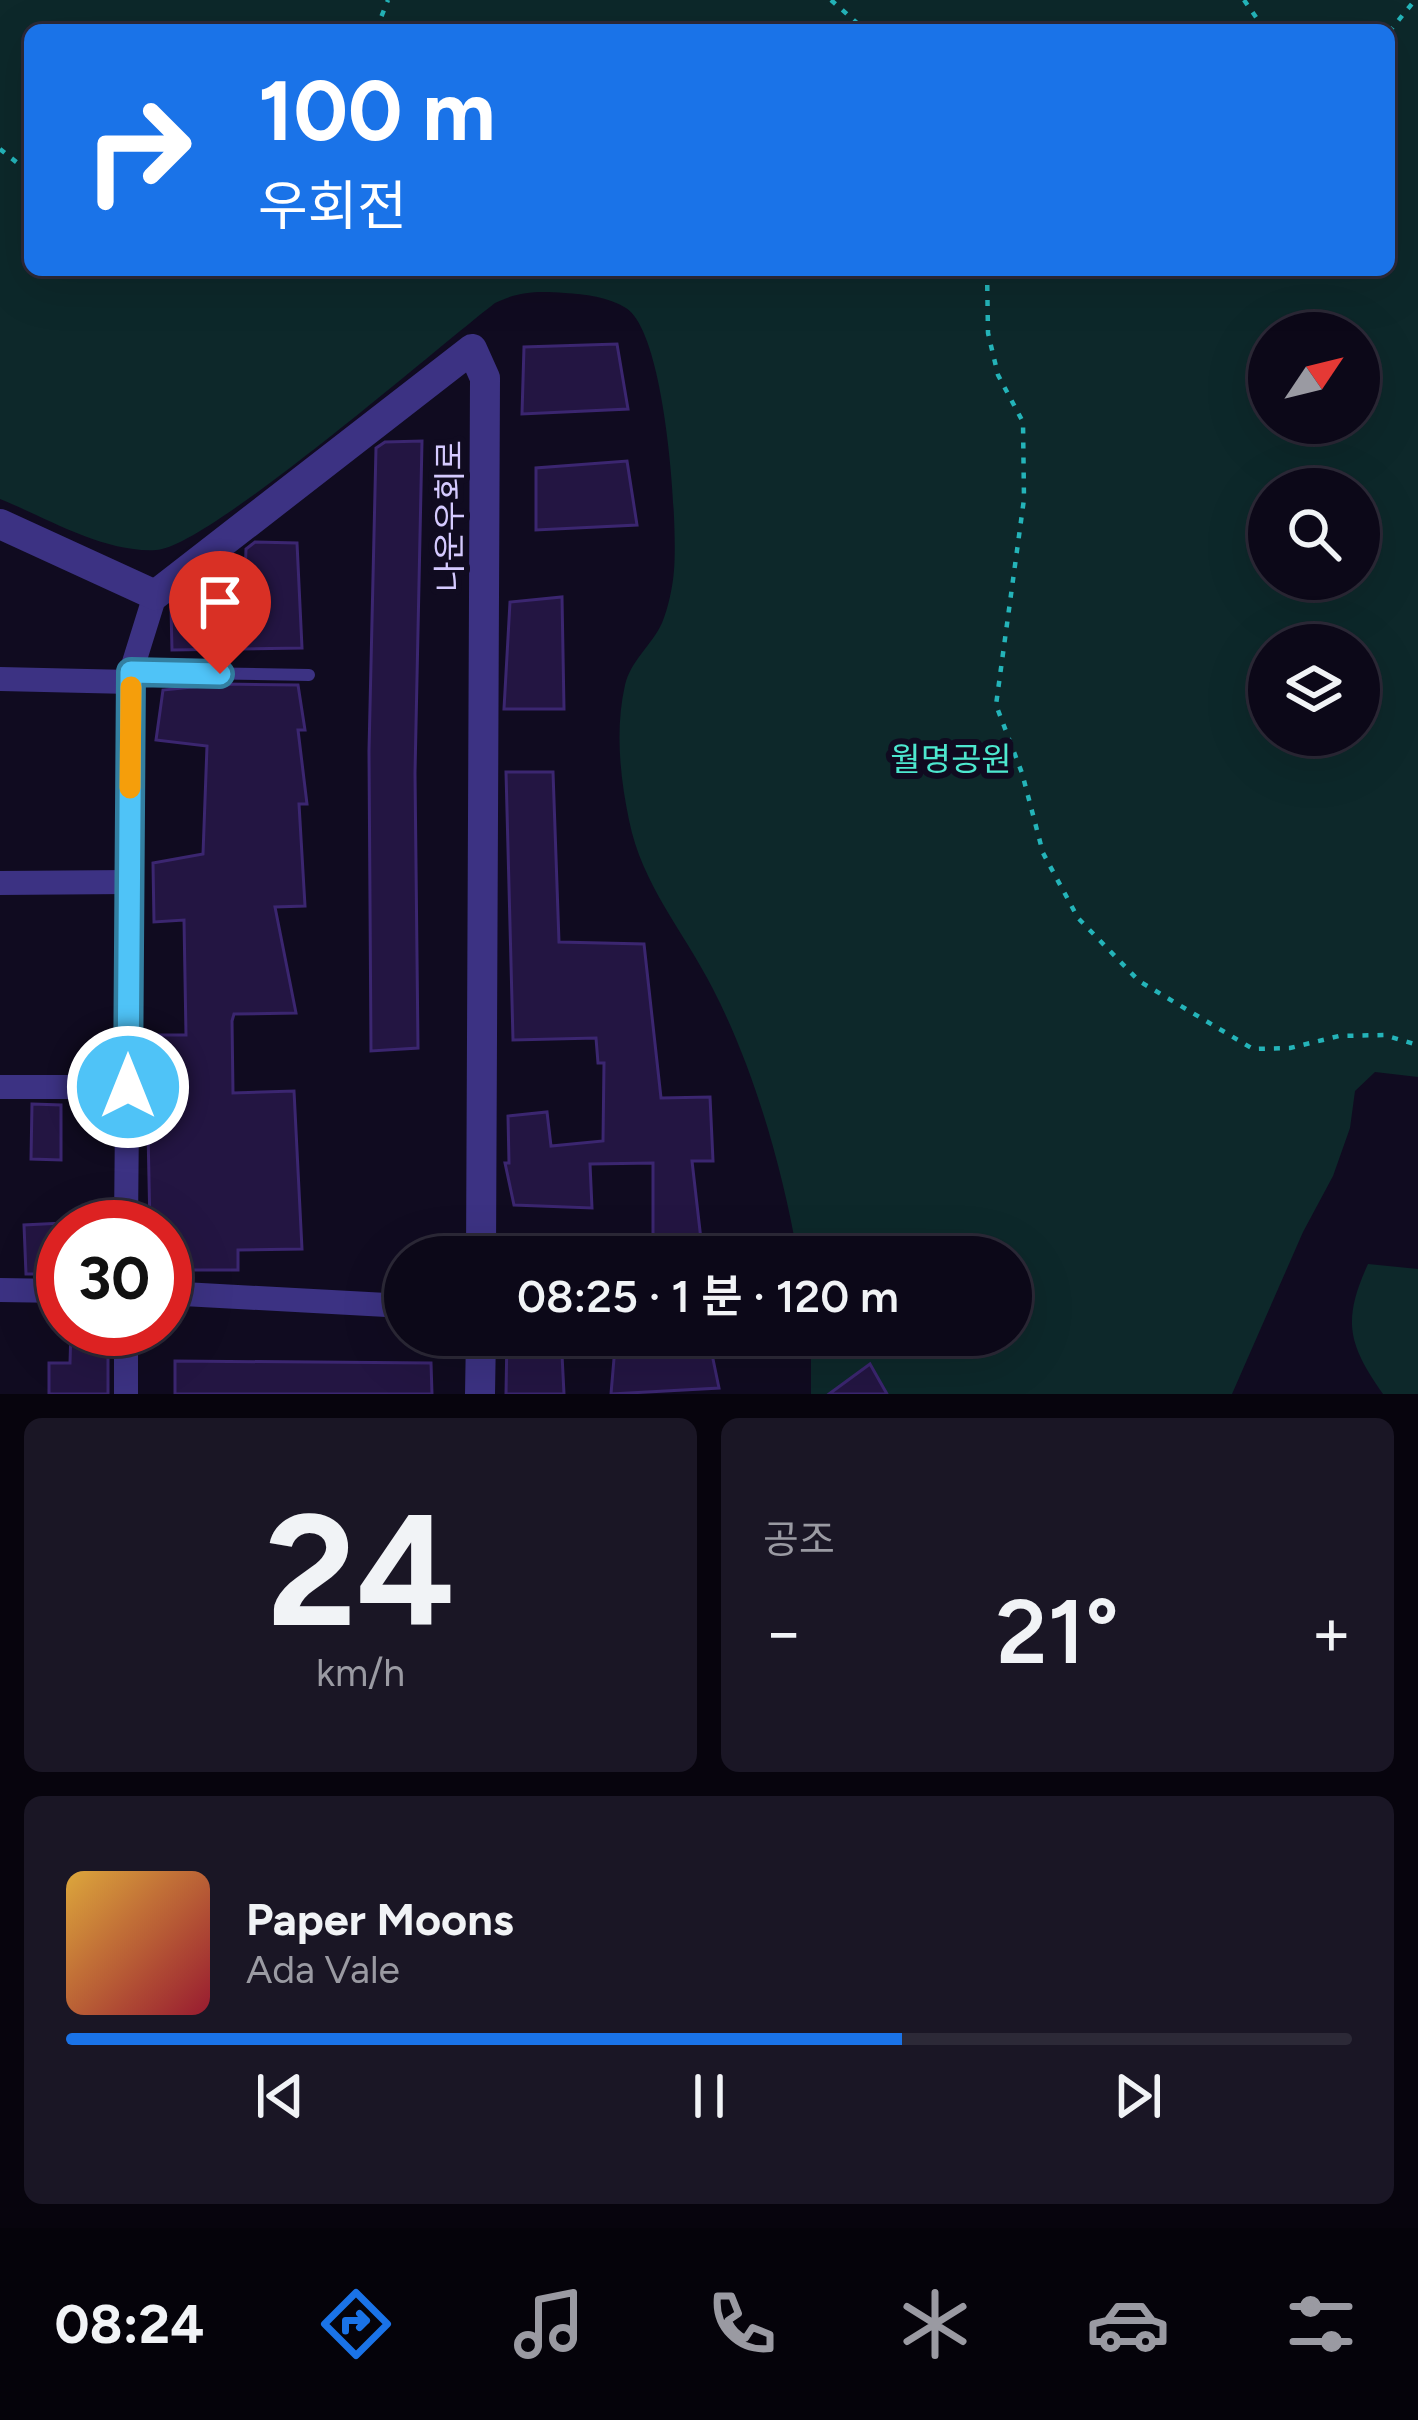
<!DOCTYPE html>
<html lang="ko">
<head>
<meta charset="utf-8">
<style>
  :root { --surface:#0c0818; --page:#1a1625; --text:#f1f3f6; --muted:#9a9aa2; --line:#2c2937; --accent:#1a73e8 }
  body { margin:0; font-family:Figtree,"Noto Sans KR",sans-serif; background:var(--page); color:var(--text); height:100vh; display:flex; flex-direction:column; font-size:45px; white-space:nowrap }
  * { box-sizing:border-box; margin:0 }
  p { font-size:39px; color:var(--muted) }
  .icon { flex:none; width:66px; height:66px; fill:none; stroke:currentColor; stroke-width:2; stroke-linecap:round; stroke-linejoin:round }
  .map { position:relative; height:1394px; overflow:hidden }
  .side { display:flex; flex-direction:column; gap:24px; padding:24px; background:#07040d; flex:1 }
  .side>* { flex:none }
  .guide { position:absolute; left:24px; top:24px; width:1371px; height:252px; border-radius:18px; box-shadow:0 12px 48px #0002,0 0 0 3px var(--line); background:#1a73e8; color:#fff; overflow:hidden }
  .needle { width:78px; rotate:55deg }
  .fabs { position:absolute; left:1248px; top:312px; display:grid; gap:24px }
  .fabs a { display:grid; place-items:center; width:132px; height:132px; border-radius:50%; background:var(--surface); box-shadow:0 12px 48px #0002,0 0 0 3px var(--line); font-size:60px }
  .speed { position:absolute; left:36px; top:1200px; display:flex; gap:24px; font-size:60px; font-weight:700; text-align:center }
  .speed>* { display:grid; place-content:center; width:156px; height:156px; border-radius:50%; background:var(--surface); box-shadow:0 12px 48px #0002,0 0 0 3px var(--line); line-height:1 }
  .speed .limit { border:18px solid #d22; background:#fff; color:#111 }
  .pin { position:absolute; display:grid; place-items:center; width:102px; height:102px; color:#fff; margin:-123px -51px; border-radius:50% 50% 50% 0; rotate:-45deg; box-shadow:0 0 12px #0007 }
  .pin .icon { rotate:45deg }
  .me { position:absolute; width:132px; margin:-66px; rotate:0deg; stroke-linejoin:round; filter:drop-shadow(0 0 9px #0008) }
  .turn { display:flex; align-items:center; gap:42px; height:252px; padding:0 36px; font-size:54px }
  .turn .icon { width:156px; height:156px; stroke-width:2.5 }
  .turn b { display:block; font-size:84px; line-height:102px }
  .big { font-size:90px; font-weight:600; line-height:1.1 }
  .side .tile { flex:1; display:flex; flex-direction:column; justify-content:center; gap:18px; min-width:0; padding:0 42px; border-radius:18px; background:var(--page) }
  .side .dial { align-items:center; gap:0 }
  .dial b { font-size:156px; line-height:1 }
  .song { display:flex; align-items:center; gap:36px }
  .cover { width:144px; height:144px; border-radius:18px; background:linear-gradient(135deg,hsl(40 70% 55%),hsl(350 70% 35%)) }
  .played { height:12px; border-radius:6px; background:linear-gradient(90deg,var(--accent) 65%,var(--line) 65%) }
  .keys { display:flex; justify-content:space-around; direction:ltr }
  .heat { display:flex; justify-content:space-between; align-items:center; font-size:66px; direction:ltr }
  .side .tiles { flex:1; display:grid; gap:24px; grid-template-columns:1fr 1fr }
  .tile:last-child { grid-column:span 2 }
  .trip { position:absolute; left:384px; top:1236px; width:648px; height:120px; border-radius:60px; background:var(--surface); box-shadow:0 12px 48px #0002,0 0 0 3px var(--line); font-weight:600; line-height:120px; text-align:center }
  .tabs { display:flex; height:192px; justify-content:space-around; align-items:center; background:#05030a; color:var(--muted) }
  .tabs .icon { width:84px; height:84px }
  .tabs .selected { color:var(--accent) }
  .tabs b { font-size:54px; color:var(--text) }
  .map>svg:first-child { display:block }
  .green { fill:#0d282a; fill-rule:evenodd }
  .building { fill:#231542; stroke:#3b2670; stroke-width:3 }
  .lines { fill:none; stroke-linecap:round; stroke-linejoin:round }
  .path { stroke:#24b4b9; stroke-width:4.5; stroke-dasharray:6 9; stroke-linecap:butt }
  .service { stroke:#3c3283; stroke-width:12 }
  .minor { stroke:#3c3283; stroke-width:24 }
  .tertiary { stroke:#3c3283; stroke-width:30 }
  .route-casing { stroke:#337fa1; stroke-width:30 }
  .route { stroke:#4fc3f7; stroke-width:21 }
  .slow { stroke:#f59e0b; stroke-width:21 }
  .labels { text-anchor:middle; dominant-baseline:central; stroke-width:12; stroke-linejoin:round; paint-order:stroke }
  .street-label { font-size:33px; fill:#d5caff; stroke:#100b20 }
  .park-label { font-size:33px; fill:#4de8cf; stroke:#100b20 }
</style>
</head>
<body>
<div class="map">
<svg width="1418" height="1394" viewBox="0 0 1418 1394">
  <rect width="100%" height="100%" fill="#100b20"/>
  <g class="green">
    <path d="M0,0h1418v1077l-43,-5 -20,19 -5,37 -17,48 -30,56 -71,162h-421v-59h200v-78h-213c-16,-90 -43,-186 -85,-268 -30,-59 -71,-104 -84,-169 -9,-43 -14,-91 -4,-135 6,-25 27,-40 37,-62 6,-14 11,-37 12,-53 4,-47 -8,-237 -48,-262 -17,-11 -42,-14 -61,-15 -28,-2 -45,-2 -70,10 -56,43 -288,245 -339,247 -52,3 -109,-32 -156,-51zM30,30h1359v240h-1359zM1269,333h90v90h-90zM1269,489h90v90h-90zM1269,645h90v90h-90z"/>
    <path d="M1368,1264l50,5v125h-35c-35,-50 -41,-73 -15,-130z"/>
  </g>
  <g class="building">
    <polygon points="617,344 628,409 522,414 524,347"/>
    <polygon points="422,441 415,773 418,1048 371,1051 369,751 376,448 385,442"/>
    <polygon points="627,461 637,525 536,530 536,468"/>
    <polygon points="255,542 297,543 302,648 172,650 171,608 180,601 244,604 246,549"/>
    <polygon points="562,597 564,709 504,709 510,602"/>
    <polygon points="222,684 298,685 305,730 298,730 307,804 299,804 305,906 275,907 296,1013 234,1014 232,1021 233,1093 294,1091 302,1249 238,1250 238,1270 191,1270 191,1278 165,1277 165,1227 150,1227 146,1035 186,1035 184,920 154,922 153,863 203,854 207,746 156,740 163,690"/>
    <polygon points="506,772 553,772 559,942 644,944 661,1098 710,1097 713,1161 692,1161 703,1257 653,1257 653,1163 590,1164 592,1208 514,1205 505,1163 509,1163 508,1116 547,1112 551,1146 603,1141 604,1063 598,1063 596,1038 513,1040"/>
    <polygon points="32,1104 61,1105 61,1160 31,1159"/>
    <polygon points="63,1223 63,1274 26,1274 24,1225"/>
    <polygon points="71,1329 108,1329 108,1394 49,1394 49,1363 70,1363"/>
    <polygon points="507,1335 561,1335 564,1394 506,1394"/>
    <polygon points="616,1335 708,1335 719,1388 611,1394"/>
    <polygon points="175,1361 431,1363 432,1394 175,1394"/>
    <polygon points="870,1364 887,1394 829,1394"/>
  </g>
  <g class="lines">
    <g class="path">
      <polyline points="831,0 865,30"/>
      <polyline points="1244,0 1265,30"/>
      <polyline points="376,30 388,0"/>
      <polyline points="1389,32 1415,0"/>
      <polyline points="0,149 30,173"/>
      <polyline points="987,270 988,333 998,375 1023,422 1024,499 996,705 1022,773 1043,853 1078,918 1139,981 1253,1049 1290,1048 1339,1036 1384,1035 1418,1045"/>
    </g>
    <polyline class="service" points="131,672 309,675"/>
    <g class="minor">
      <polyline points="0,679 131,682"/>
      <polyline points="0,883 129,882"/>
      <polyline points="0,1087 128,1087"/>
      <polyline points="126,1227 131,672 155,595"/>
      <polyline points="0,1290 63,1291"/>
      <polyline points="165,1293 405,1306"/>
      <polyline points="126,1394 126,1329"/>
    </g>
    <g class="tertiary">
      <polyline points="0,524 155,595 472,349 485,378 481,1257"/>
      <polyline points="480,1394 481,1335"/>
    </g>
  </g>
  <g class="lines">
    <defs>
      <polyline id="route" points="128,1087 131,672 220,674"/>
    </defs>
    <use href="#route" class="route-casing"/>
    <use href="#route" class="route"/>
    <polyline class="slow" points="130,788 131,687"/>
  </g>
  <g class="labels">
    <g class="street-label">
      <text transform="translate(449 516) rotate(-90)">나운우회로</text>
    </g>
    <g class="park-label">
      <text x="951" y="759">월명공원</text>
    </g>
  </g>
</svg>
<div class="fabs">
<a><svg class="needle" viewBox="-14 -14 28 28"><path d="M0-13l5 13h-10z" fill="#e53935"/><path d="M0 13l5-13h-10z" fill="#9a9aa2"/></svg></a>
<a><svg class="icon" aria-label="search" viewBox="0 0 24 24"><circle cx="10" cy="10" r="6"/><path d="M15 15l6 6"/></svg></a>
<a><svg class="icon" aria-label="layers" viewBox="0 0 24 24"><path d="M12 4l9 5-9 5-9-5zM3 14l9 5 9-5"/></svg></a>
</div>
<div class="speed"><div class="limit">30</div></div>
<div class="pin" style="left:220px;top:674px;background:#d93025"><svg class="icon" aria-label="arrive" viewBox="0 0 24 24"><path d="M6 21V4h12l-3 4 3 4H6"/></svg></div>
<svg class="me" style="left:128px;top:1087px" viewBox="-20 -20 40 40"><circle r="17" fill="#4fc3f7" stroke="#fff" stroke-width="3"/><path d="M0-11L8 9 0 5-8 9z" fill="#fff"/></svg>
<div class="trip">08:25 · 1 분 · 120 m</div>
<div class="guide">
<div class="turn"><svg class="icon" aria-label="right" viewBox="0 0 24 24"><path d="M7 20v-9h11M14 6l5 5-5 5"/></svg><div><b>100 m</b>우회전</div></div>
</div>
</div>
<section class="side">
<div class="tiles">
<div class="tile dial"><b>24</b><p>km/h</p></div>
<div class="tile"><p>공조</p>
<div class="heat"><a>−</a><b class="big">21°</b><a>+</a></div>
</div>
<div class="tile">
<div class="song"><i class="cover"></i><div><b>Paper Moons</b><p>Ada Vale</p></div></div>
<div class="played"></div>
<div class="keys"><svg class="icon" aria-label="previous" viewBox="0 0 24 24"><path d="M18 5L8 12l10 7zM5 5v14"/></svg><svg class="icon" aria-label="pause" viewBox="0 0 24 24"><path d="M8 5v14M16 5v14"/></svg><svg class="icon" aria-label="next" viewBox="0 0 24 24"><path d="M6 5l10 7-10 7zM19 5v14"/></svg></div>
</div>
</div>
</section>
<nav class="tabs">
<b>08:24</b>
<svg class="icon selected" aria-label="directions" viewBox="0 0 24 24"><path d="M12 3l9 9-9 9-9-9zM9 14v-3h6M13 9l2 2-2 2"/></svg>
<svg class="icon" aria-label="music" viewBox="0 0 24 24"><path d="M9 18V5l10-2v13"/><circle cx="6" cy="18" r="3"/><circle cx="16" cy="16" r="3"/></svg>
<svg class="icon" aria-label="phone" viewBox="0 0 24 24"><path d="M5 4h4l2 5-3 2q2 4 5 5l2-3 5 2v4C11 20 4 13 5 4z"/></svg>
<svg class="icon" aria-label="climate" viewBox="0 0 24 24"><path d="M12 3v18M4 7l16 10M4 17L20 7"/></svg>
<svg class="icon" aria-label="car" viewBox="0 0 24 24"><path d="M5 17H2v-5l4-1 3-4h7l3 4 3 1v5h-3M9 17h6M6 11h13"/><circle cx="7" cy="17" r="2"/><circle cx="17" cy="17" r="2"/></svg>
<svg class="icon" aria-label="filters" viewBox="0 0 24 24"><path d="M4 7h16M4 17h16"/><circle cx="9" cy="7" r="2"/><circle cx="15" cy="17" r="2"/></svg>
</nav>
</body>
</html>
